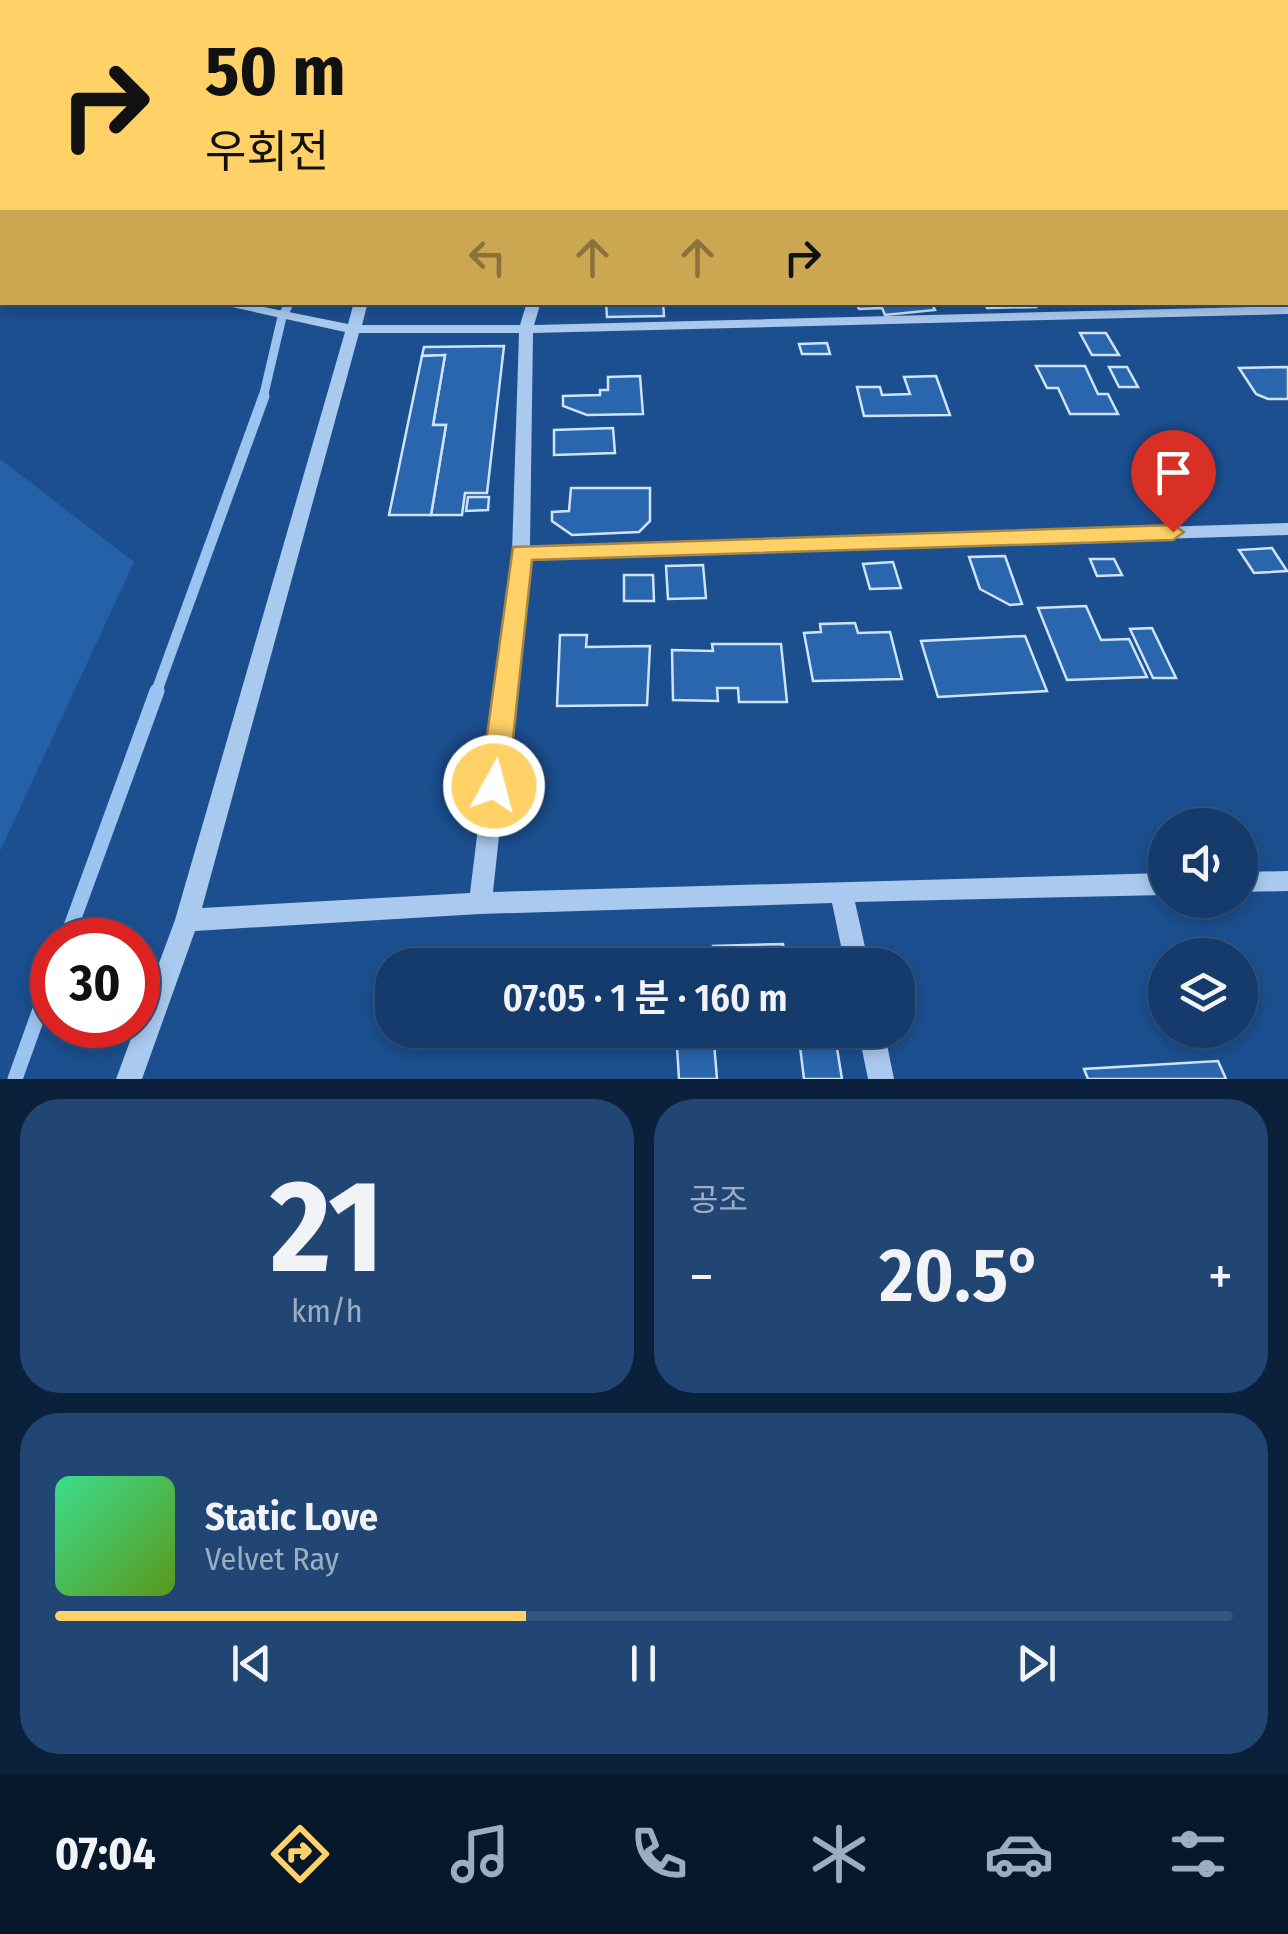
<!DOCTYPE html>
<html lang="ko">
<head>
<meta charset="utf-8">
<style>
  :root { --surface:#143b6b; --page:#214673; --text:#f1f3f6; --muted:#9dadc1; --line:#33557e; --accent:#ffd166 }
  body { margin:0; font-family:"Fira Sans Condensed","Noto Sans KR",sans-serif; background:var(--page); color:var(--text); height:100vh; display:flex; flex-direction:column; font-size:38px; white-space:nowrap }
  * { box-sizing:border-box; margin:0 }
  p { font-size:32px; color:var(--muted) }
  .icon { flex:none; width:55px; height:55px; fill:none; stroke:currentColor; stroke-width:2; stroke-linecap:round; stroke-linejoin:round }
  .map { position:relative; height:1079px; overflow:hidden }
  .side { display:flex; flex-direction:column; gap:20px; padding:20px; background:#0b203b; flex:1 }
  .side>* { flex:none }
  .banner { position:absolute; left:0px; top:0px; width:1290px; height:305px; box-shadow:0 5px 15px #0003,0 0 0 2px var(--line); background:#ffd166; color:#111; overflow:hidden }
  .buttons { position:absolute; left:1148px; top:808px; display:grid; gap:20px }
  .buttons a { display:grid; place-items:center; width:110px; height:110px; border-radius:50%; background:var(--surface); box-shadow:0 5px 15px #0003,0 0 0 2px var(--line); font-size:50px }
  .speed { position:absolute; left:30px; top:918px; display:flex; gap:20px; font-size:50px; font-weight:700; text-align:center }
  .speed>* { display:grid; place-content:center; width:130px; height:130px; border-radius:50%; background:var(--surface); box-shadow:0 5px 15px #0003,0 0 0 2px var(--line); line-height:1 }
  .speed .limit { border:15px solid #d22; background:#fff; color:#111 }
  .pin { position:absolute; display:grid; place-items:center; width:85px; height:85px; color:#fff; margin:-102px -42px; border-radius:50% 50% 50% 0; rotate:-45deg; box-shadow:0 0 10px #0007 }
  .pin .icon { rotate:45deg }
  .me { position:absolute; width:110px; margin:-55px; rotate:7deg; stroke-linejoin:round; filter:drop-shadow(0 0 8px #0008) }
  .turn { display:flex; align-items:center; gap:35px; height:210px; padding:0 40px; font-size:45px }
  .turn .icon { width:130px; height:130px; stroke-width:2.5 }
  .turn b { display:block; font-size:70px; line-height:85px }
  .lanes { display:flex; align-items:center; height:95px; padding:0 40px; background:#0003; justify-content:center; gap:50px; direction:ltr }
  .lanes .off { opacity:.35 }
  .big { font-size:75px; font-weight:600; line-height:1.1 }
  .side .widget { flex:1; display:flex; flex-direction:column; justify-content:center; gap:15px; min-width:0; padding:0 35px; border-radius:40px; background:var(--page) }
  .side .dial { align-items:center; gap:0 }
  .dial b { font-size:130px; line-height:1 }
  .song { display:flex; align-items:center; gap:30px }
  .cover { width:120px; height:120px; border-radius:15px; background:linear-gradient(135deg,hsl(150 70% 55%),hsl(90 70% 35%)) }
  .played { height:10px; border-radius:5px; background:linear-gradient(90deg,var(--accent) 40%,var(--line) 40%) }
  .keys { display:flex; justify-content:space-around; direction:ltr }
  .heat { display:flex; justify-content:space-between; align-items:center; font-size:55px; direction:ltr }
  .side .tiles { flex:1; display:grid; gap:20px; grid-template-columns:1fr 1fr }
  .widget:last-child { grid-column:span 2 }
  .trip { position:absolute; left:375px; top:948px; width:540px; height:100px; border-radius:40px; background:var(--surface); box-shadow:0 5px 15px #0003,0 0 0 2px var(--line); font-weight:600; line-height:100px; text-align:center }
  .tabs { display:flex; height:160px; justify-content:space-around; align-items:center; background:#08182b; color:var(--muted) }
  .tabs .icon { width:70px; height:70px }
  .tabs .active { color:var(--accent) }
  .tabs b { font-size:45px; color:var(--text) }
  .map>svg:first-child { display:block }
  .green { fill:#2461a8 }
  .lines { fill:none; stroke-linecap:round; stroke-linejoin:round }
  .stream-far3 { stroke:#9cc4f0; stroke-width:6 }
  .stream-far2 { stroke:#9cc4f0; stroke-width:9 }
  .stream-far1 { stroke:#9cc4f0; stroke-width:11 }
  .stream { stroke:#9cc4f0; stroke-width:15 }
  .building { fill:#2a66ad; stroke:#cfe3fa; stroke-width:2.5 }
  .minor { fill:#a9c9ee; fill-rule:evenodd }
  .route { fill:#ffd166; stroke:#a68842; stroke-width:2.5 }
</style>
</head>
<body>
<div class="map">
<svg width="1288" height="1079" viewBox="0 0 1288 1079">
  <rect width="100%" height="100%" fill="#1b4f8f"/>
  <g class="green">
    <polygon points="0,0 590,0 2,2 2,24"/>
    <polygon points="0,459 134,562 0,851"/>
  </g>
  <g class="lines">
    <polyline class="stream-far3" points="645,2 649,0"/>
    <polyline class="stream-far2" points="263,398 282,317 290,302"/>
    <polyline class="stream-far1" points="156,693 264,396"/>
    <g class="stream">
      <polyline points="66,940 157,691"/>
      <polyline points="15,1079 52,976"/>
    </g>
  </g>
  <g class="building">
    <polygon points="606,302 663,302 664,316 607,317"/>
    <polygon points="856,302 931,302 935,310 885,315 882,308 859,309"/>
    <polygon points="949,302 1034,302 1036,307 987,308 985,303"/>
    <polygon points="1080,333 1106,333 1119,355 1092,355"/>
    <polygon points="827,343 830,354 802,354 799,344"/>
    <polygon points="504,346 487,493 465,493 462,515 431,515 446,425 433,425 445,355 422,356 424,347"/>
    <polygon points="445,355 433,425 446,425 431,515 389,515 422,356"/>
    <polygon points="1036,366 1085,366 1098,394 1108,394 1118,414 1070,414 1058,388 1047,388"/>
    <polygon points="1109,367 1127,367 1138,387 1119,387"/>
    <polygon points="1288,367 1288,399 1268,399 1256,394 1239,368"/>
    <polygon points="640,376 643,414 587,415 563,406 563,396 600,395 600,390 608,390 608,377"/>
    <polygon points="936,376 950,415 864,416 857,387 880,387 882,395 910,394 904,377"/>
    <polygon points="613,428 615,453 554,455 554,430"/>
    <polygon points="571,488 650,488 650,521 639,532 572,535 552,521 552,512 569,511"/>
    <polygon points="468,497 489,497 488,510 466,511"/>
    <polygon points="1272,548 1287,571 1254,573 1239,550"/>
    <polygon points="1005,556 1022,604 1010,605 980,589 969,557"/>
    <polygon points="1090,559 1114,559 1122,575 1097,576"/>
    <polygon points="893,562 901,588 870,589 863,564"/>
    <polygon points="703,565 706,598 668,599 666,566"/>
    <polygon points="624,575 653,575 654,601 624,601"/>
    <polygon points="1086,606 1101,640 1129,639 1147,677 1067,680 1038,608"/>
    <polygon points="855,623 858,633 890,632 902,679 813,681 804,633 821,632 820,624"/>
    <polygon points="1152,628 1176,678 1153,678 1130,629"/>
    <polygon points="560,635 587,635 586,647 650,646 647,705 557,706"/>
    <polygon points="1025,636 1047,691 938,697 921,641"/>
    <polygon points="712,644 781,644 787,702 739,702 738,688 717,688 718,701 673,700 672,650 713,651"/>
    <polygon points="783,944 786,965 714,965 713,946"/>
    <polygon points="676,1030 713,1030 717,1079 679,1079"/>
    <polygon points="798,1030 834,1030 842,1079 804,1079"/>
    <polygon points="1218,1061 1226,1079 1088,1079 1084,1069"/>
  </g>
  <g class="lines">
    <g class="minor">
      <rect x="1236" y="0" width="8" height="2"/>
      <rect x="0" y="112" width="2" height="7"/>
      <rect x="0" y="164" width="2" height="7"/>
      <polygon points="0,217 2,218 2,226 0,225"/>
      <path d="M209,302h30l109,22 6,-22h14l-6,23h158l7,-23h14l-7,23 754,-19v8l-755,19 -3,213 758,-23v12l-759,24 -36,333 672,-19v22l-310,7 14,63h-24l-13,-62 -352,11 -285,17 -53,148h-26l59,-159 170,-588zM359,333h160l-7,220 -42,340 -268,15z"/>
      <polygon points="1288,871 1288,891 1240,892 1240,872"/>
      <polygon points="858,1030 884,1030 894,1079 868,1079"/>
    </g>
  </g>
  <polygon class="route" points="1173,525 1184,532 1173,540 532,560 508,786 504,795 484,795 480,786 513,547"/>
</svg>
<div class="buttons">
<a><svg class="icon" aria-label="sound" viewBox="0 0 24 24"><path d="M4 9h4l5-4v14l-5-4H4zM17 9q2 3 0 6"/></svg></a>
<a><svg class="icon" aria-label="layers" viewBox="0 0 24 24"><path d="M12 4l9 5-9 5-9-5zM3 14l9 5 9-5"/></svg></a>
</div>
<div class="speed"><div class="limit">30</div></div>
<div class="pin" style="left:1173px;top:532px;background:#d93025"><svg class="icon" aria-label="arrive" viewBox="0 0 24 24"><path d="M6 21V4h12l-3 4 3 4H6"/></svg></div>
<svg class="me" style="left:494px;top:786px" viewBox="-20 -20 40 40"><circle r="17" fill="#ffd166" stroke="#fff" stroke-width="3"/><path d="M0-11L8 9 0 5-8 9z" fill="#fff"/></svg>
<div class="trip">07:05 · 1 분 · 160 m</div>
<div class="banner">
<div class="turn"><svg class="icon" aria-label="right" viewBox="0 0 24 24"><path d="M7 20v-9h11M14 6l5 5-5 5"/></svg><div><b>50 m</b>우회전</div></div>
<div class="lanes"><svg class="icon off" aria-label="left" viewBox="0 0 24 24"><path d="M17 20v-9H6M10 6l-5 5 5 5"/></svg><svg class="icon off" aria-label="ahead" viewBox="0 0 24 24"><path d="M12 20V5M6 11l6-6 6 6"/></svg><svg class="icon off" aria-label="ahead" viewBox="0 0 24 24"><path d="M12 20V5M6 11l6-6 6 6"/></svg><svg class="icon" aria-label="right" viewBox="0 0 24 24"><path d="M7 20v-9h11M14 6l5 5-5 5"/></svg></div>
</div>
</div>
<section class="side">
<div class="tiles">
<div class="widget dial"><b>21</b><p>km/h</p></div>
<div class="widget"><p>공조</p>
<div class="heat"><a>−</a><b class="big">20.5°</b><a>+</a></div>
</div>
<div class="widget">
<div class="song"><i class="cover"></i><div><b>Static Love</b><p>Velvet Ray</p></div></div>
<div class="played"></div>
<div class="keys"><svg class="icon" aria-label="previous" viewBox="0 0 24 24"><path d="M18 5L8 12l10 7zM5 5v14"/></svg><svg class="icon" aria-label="pause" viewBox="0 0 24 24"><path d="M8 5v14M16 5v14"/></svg><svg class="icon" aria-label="next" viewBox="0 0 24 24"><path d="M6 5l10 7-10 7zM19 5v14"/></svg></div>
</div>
</div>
</section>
<nav class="tabs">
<b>07:04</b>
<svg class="icon active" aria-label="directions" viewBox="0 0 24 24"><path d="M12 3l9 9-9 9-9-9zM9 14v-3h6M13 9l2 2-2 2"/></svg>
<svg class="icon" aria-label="music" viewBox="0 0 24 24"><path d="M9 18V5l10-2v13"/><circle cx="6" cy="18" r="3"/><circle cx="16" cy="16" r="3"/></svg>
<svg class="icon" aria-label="phone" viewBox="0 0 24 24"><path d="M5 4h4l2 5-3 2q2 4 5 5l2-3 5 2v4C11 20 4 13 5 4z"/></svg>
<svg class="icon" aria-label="climate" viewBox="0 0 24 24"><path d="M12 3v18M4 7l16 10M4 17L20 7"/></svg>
<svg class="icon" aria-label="car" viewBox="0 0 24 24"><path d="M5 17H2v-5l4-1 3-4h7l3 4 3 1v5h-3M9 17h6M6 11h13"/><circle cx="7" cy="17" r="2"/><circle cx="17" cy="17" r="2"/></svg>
<svg class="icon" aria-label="filters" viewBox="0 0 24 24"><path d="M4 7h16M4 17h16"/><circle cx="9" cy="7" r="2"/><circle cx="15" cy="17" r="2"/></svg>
</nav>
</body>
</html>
